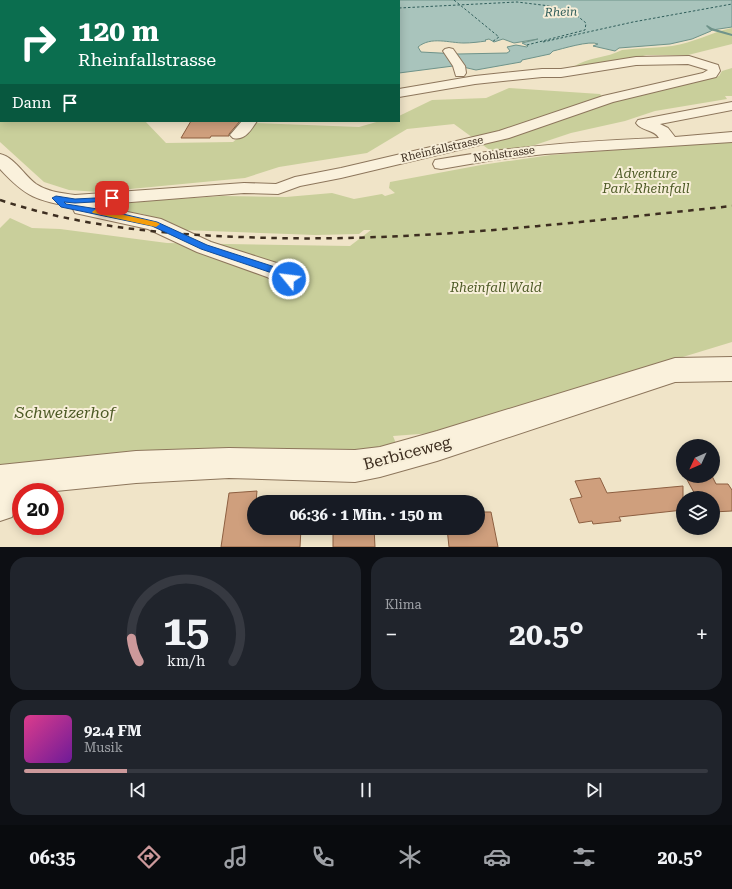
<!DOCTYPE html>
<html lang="de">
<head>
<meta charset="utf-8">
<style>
  :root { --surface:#171b24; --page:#20242c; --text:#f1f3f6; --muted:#9ea1a6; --line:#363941; --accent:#cc999b }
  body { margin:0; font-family:"Roboto Serif",serif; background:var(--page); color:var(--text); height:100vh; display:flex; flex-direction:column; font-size:15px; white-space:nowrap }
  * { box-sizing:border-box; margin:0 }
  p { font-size:13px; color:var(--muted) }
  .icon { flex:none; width:22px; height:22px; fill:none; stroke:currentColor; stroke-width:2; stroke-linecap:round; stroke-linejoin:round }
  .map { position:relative; height:547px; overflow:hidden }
  .drawer { display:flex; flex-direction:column; gap:10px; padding:10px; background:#0d0f14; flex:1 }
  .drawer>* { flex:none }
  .guide { position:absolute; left:0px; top:0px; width:400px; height:122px; box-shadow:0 2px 10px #0003; background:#0b6e4f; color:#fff; overflow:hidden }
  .needle { width:26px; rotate:226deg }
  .buttons { position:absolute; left:676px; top:439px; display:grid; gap:8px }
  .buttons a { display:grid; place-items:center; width:44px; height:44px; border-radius:50%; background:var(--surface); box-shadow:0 2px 10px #0003; font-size:20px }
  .speed { position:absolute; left:12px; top:483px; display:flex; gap:8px; font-size:20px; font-weight:700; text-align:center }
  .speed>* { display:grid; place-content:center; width:52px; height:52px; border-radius:50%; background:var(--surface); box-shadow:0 2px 10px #0003; line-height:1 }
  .speed .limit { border:6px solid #d22; background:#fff; color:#111 }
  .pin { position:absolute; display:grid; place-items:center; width:34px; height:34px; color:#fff; margin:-17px; border-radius:8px; box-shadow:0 2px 6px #0006 }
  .me { position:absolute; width:44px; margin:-22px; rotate:299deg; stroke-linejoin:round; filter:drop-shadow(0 0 3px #0008) }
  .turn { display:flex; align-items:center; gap:14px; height:84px; padding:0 12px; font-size:18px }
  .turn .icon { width:52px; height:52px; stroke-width:2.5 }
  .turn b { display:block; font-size:28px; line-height:34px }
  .then { display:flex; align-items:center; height:38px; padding:0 12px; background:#0003; gap:8px; font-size:15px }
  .big { font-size:30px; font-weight:700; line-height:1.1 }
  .drawer .widget { flex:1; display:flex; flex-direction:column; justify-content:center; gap:6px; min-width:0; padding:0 14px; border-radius:16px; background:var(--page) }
  .drawer .dial { align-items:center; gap:0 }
  .dial svg { height:104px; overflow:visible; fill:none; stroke:var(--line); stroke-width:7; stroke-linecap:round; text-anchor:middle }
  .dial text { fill:var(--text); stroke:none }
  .song { display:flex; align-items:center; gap:12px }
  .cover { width:48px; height:48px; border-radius:6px; background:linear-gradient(135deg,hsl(330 70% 55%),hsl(280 70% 35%)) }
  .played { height:4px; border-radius:2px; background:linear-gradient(90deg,var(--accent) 15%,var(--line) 15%) }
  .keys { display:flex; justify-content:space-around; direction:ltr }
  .heat { display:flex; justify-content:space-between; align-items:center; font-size:22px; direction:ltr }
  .drawer .tiles { flex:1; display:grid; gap:10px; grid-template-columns:1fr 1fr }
  .widget:last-child { grid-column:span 2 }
  .trip { position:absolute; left:247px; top:495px; width:238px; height:40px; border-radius:20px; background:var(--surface); box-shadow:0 2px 10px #0003; font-weight:700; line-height:40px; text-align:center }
  .menu { display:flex; height:64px; justify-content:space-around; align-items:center; background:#090b0e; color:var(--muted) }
  .menu .icon { width:28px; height:28px }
  .menu .on { color:var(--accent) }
  .menu b { font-size:18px; color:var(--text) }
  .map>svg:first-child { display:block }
  .green { fill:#c9cf9b }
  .water { fill:#a9c4bc; stroke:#6f938a; fill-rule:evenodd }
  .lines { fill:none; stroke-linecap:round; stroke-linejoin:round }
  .stream { fill:#6f938a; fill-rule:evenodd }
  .ferry { stroke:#2f5d5a; stroke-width:1; stroke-dasharray:2.5 2; stroke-linecap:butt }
  .building { fill:#cf9f7d; stroke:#8d5f41 }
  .minor-casing { stroke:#8d765c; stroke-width:2 }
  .minor { fill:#faf1dc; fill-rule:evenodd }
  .rail { stroke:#3d2e20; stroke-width:2.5; stroke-dasharray:5.5 5.5; stroke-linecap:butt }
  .route { fill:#1a73e8; stroke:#114b97 }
  .slow { fill:#f59e0b }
  .labels { text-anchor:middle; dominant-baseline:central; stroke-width:4; stroke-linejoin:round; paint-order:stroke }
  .far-street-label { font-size:11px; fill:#3d2e20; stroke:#f7eed8 }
  .far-water-label { font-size:12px; font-style:italic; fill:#2f5d5a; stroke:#f7eed8 }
  .park-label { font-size:13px; font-style:italic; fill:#4d5a26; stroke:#f7eed8 }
  .near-park-label { font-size:16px; font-style:italic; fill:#4d5a26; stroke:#f7eed8 }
  .near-street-label { font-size:16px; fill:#3d2e20; stroke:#f7eed8 }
</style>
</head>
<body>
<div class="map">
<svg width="732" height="547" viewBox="0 0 732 547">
  <rect width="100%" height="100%" fill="#f0e4c8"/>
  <g class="green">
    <path d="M732,28v16l-44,11h-42l-9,3 -22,2 -42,7c15,-10 34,-9 49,-17 17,-2 34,-2 50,-4 21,-3 40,-14 60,-18z"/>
    <polygon points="0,54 1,121 145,121 166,143 233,142 255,123 359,127 380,121 399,121 399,116 432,100 486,98 509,88 600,94 607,102 661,88 719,76 722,71 732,68 732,96 725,96 727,99 655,111 625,121 571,133 532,146 491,151 454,124 407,129 367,153 279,167 245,178 99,192 69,190 44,182 0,142"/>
    <polygon points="732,141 732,342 433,433 393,436 399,451 0,470 0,228 10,218 32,228 60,229 167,243 350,246 371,230 364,230 359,234 315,235 182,230 143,214 86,207 160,200 223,196 286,197 332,193 354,199 382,194 385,196 395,193 389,188 390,182 481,165 551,155"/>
  </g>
  <path class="water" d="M186,0h546v27l-20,3 -1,1 -19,8 -22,5 -51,4 -4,3 -22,-5 5,-2c-8,-4 -36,5 -45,7l-3,3 -28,6 -1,2 -45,8 -13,-3 -2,-2 -62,8v-72zM489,39l5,3 9,-3 11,4 24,-4 -16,4 6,3 -1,1 -11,-2 -9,2 3,4 -3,2 -49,1 -37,-2 -3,-5c13,-11 31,-4 46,-4 7,0 15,-1 22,-2l-1,-1z"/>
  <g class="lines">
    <polygon class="stream" points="707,25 712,28 732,34 732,36 710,30 706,26"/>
    <g class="ferry">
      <polyline points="454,0 499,37 492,42"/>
      <polyline points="399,8 517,2 550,6 575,14 586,23 585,30 527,45"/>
      <polyline points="543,42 633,22 732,4"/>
    </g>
  </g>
  <g class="building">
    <polygon points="191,121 240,121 229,134 229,136 211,136 210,138 181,138"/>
    <polygon points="685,476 712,476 716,484 728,484 732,490 732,511 713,512 713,498 697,498"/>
    <polygon points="600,478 607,493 683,486 683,510 619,517 621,521 593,524 592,521 579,523 570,499 582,497 575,481"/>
    <polygon points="257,491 256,502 254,502 254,528 301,528 300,547 221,547 229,493"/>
    <polygon points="478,512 491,512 498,547 449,547 447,528 478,528"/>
    <polygon points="333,528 374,528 375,547 333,547"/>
  </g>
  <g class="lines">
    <defs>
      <g id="minor">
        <polygon points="46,0 57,0 45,1"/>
        <polygon points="103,0 114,0 102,1"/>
        <polygon points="449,48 453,49 465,66 466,73 464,76 456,76 453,66 443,51 445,49"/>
        <path d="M689,56l29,9 2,6 -4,6 -103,25 -104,36 -168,40 -41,8 -22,8 -34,-1 -150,12 67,14 50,23 72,23 14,8 3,6 -3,6 -8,2 -8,-2 -14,-8 -70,-25 -49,-23 -73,-16 -2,-4 1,-2c-38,-7 -47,-9 -74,-38v-15c14,3 24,21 36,30 12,8 25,9 39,11l169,-12 32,1 19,-7 46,-9 158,-37 104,-35 100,-23 5,-3 -20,-6 -52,1 -75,12h-19l-67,7 -76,13v-8l76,-13 67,-7h19l75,-12z"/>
        <path d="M732,102v8l-72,14 8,4 7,9 57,-5v10l-187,12 -52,6 -52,9 -6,-1 -2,-4 2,-4 6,-1c73,-13 145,-18 218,-21 -5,-9 -18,-7 -23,-15l2,-3z"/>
        <path d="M242,121h15c-6,9 -12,20 -24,17l-3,-3z"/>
        <polygon points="732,357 732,381 675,382 437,461 380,477 355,482 229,478 136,483 46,492 21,492 12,517 0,521 0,465 136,451 229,448 355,450 380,447 437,431 675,358"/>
      </g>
    </defs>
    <use href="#minor" class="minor-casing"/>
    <use href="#minor" class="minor"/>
    <path class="rail" d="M0,200c78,26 159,34 241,37 164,7 328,-14 491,-31"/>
  </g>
  <polygon class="route" points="56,196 75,199 115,197 115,200 112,201 75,203 64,202 66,204 110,211 157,222 207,245 278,268 292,277 294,279 292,282 286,282 272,273 201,249 152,226 61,207 52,198"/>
  <polygon class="slow" points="96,209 156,222 160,224 156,227 93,213 92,212"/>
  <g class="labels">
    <g class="far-street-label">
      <text transform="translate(442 149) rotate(-13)">Rheinfallstrasse</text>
      <text transform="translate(504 154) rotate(-8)">Nohlstrasse</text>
    </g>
    <g class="far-water-label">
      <text transform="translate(561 12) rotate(-2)">Rhein</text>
    </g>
    <g class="park-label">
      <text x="646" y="173">Adventure<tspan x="646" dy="15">Park Rheinfall</tspan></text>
      <text x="496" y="287">Rheinfall Wald</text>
    </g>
    <g class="near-park-label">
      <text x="65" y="412">Schweizerhof</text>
    </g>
    <g class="near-street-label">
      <text transform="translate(407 453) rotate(-15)">Berbiceweg</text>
    </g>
  </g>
</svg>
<div class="buttons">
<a><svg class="needle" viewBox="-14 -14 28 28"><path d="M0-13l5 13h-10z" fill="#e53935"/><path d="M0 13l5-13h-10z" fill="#9ea1a6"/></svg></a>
<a><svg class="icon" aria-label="layers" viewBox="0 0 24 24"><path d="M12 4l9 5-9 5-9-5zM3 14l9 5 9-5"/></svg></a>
</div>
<div class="speed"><div class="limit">20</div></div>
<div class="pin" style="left:112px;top:198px;background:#d93025"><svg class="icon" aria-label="arrive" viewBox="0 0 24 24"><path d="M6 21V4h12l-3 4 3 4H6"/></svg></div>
<svg class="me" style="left:289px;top:279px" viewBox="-20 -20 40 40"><circle r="17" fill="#1a73e8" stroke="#fff" stroke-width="3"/><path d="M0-11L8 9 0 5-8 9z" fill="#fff"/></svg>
<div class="trip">06:36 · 1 Min. · 150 m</div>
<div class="guide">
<div class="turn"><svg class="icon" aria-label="right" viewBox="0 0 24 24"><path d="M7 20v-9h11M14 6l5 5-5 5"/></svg><div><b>120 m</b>Rheinfallstrasse</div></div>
<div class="then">Dann<svg class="icon" aria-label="arrive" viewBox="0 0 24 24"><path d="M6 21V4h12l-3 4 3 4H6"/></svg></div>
</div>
</div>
<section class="drawer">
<div class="tiles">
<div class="widget dial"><svg viewBox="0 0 100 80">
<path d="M14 69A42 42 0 1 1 86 69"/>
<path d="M14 69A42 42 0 0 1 8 51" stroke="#cc999b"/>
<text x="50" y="56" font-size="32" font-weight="700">15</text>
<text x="50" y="72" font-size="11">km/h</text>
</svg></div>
<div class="widget"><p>Klima</p>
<div class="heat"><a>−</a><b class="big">20.5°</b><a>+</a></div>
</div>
<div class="widget">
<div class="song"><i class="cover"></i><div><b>92.4 FM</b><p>Musik</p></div></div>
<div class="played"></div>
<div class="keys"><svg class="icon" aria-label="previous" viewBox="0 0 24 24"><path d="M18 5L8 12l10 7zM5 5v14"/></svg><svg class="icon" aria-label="pause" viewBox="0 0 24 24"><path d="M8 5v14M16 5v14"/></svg><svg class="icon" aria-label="next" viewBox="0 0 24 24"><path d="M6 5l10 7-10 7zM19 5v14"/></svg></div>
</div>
</div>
</section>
<nav class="menu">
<b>06:35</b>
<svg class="icon on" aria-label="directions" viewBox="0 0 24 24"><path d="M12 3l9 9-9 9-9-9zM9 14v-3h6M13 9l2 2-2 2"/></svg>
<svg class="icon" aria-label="music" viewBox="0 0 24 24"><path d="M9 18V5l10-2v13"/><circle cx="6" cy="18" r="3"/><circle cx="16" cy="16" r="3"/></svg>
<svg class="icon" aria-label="phone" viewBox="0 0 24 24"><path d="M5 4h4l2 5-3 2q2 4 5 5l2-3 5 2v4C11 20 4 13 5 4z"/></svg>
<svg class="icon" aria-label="climate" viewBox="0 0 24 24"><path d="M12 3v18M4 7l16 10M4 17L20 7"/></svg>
<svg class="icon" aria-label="car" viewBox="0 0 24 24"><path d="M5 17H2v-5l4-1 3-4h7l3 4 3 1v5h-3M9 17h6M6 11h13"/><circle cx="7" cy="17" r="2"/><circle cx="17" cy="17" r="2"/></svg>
<svg class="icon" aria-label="filters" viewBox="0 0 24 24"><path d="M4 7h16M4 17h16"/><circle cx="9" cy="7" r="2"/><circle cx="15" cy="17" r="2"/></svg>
<b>20.5°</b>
</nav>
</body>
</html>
